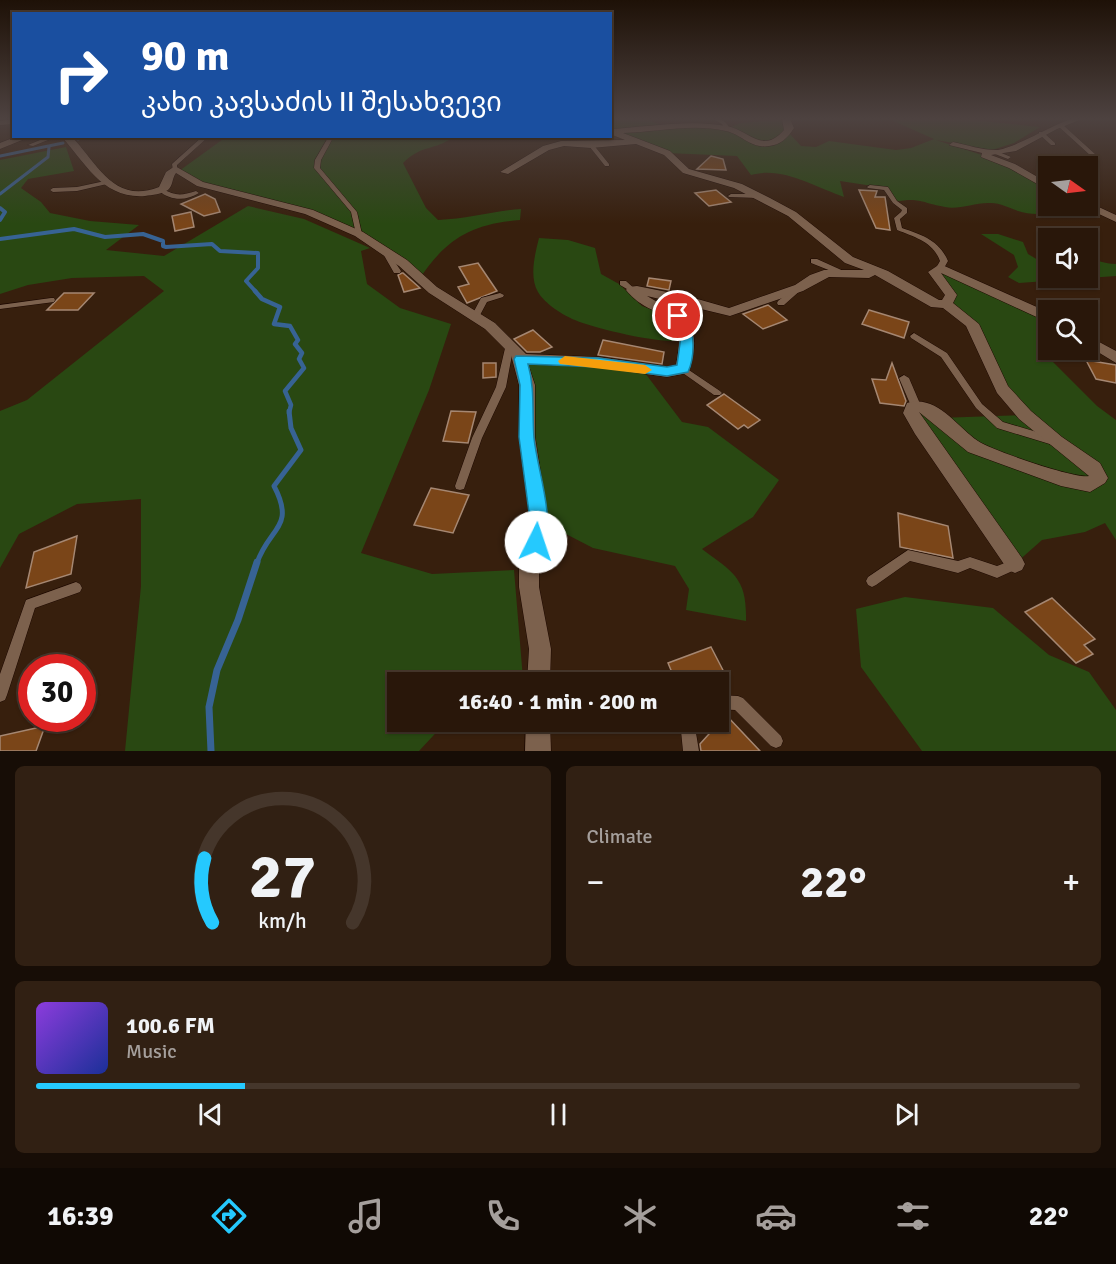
<!DOCTYPE html>
<html lang="en">
<head>
<meta charset="utf-8">
<style>
  :root { --surface:#29170a; --page:#312013; --text:#f1f3f6; --muted:#a59f9c; --line:#45362b; --accent:#25c9fe }
  body { margin:0; font-family:Signika,"Noto Sans Georgian",sans-serif; background:var(--page); color:var(--text); height:100vh; display:flex; flex-direction:column; font-size:22px; white-space:nowrap }
  * { box-sizing:border-box; margin:0 }
  p { font-size:20px; color:var(--muted) }
  .icon { flex:none; width:33px; height:33px; fill:none; stroke:currentColor; stroke-width:2; stroke-linecap:round; stroke-linejoin:round }
  .map { position:relative; height:751px; overflow:hidden }
  .side { display:flex; flex-direction:column; gap:15px; padding:15px; background:#170d06; flex:1 }
  .side>* { flex:none }
  .banner { position:absolute; left:12px; top:12px; width:600px; height:126px; border-radius:0px; box-shadow:0 2px 4px #0004,0 0 0 2px var(--line); background:#1a4fa0; color:#fff; overflow:hidden }
  .needle { width:39px; rotate:104deg }
  .fabs { position:absolute; left:1038px; top:156px; display:grid; gap:12px }
  .fabs a { display:grid; place-items:center; width:60px; height:60px; border-radius:0px; background:var(--surface); box-shadow:0 2px 4px #0004,0 0 0 2px var(--line); font-size:30px }
  .speed { position:absolute; left:18px; top:654px; display:flex; gap:12px; font-size:30px; font-weight:700; text-align:center }
  .speed>* { display:grid; place-content:center; width:78px; height:78px; border-radius:50%; background:var(--surface); box-shadow:0 2px 4px #0004,0 0 0 2px var(--line); line-height:1 }
  .speed .limit { border:9px solid #d22; background:#fff; color:#111 }
  .pin { position:absolute; display:grid; place-items:center; width:51px; height:51px; color:#fff; margin:-26px; border:3px solid #fff; border-radius:50%; box-shadow:0 2px 6px #0007 }
  .me { position:absolute; width:66px; margin:-33px; rotate:4deg; stroke-linejoin:round; filter:drop-shadow(0 0 4px #0008) }
  .turn { display:flex; align-items:center; gap:21px; height:126px; padding:0 30px; font-size:27px }
  .turn .icon { width:78px; height:78px; stroke-width:2.5 }
  .turn b { display:block; font-size:42px; line-height:51px }
  .big { font-size:45px; font-weight:700; line-height:1.1 }
  .side .tile { flex:1; display:flex; flex-direction:column; justify-content:center; gap:9px; min-width:0; padding:0 21px; border-radius:9px; background:var(--page) }
  .side .dial { align-items:center; gap:0 }
  .dial svg { height:156px; overflow:visible; fill:none; stroke:var(--line); stroke-width:7; stroke-linecap:round; text-anchor:middle }
  .dial text { fill:var(--text); stroke:none }
  .song { display:flex; align-items:center; gap:18px }
  .cover { width:72px; height:72px; border-radius:9px; background:linear-gradient(135deg,hsl(270 70% 55%),hsl(230 70% 35%)) }
  .played { height:6px; border-radius:3px; background:linear-gradient(90deg,var(--accent) 20%,var(--line) 20%) }
  .keys { display:flex; justify-content:space-around; direction:ltr }
  .heat { display:flex; justify-content:space-between; align-items:center; font-size:33px; direction:ltr }
  .side .tiles { flex:1; display:grid; gap:15px; grid-template-columns:1fr 1fr }
  .tile:last-child { grid-column:span 2 }
  .trip { position:absolute; left:387px; top:672px; width:342px; height:60px; border-radius:0px; background:var(--surface); box-shadow:0 2px 4px #0004,0 0 0 2px var(--line); font-weight:700; line-height:60px; text-align:center }
  .tab-bar { display:flex; height:96px; justify-content:space-around; align-items:center; background:#100904; color:var(--muted) }
  .tab-bar .icon { width:42px; height:42px }
  .tab-bar .selected { color:var(--accent) }
  .tab-bar b { font-size:27px; color:var(--text) }
  .map>svg:first-child { display:block }
  .green { fill:#294812 }
  .lines { fill:none; stroke-linecap:round; stroke-linejoin:round }
  .stream-far4 { stroke:#376394; stroke-width:3 }
  .stream-far3 { stroke:#376394; stroke-width:4 }
  .stream-far2 { stroke:#376394; stroke-width:4.5 }
  .stream-far1 { stroke:#376394; stroke-width:5 }
  .stream { stroke:#376394; stroke-width:7 }
  .building { fill:#7a4518; stroke:#a58772; stroke-width:1.5 }
  .service-casing { stroke:#1d0800; stroke-width:1 }
  .minor-casing { stroke:#1d0800; stroke-width:1 }
  .service { fill:#7c614d; fill-rule:evenodd }
  .minor { fill:#7c614d; fill-rule:evenodd }
  .route { fill:#25c9fe; stroke:#1883a5; stroke-width:1.5 }
  .slow { fill:#f59e0b }
</style>
</head>
<body>
<div class="map">
<svg width="1116" height="751" viewBox="0 0 1116 751">
  <rect width="100%" height="100%" fill="#371f0d"/>
  <g class="green">
    <path d="M610,119h36l19,8 62,2 13,-6 47,-4 1,13 13,14 15,1 13,-6 67,9 15,-2 23,-9 -45,-20h74l77,8 -26,16 -22,7 -56,-10 52,17 60,29v20h25c-17,7 -37,11 -55,5 -8,-3 -18,-8 -27,-8 -16,-1 -31,7 -46,4 -24,-4 -25,-10 -50,-5l-9,-14 -46,-7 4,16c-29,-10 -62,-31 -93,-22l-14,-19 -70,-3 -56,-22z"/>
    <path d="M226,137h227c-18,14 -31,7 -50,26l23,45 12,12c29,-1 55,-9 83,-11l-1,11c-48,4 -73,18 -100,58l-29,-24 -82,-42 -109,-28 -21,-13z"/>
    <polygon points="66,147 74,171 28,179 21,188 41,202 50,213 90,221 139,225 106,250 164,256 248,206 304,219 370,248 361,251 367,284 400,308 451,324 429,390 361,553 432,574 514,570 523,679 491,674 482,682 398,682 398,722 446,722 419,751 125,751 141,586 141,499 77,504 19,534 0,568 0,411 27,400 164,291 144,276 72,278 28,285 0,294 0,160"/>
    <path d="M981,234h17l25,8 5,12 20,12v12h40v-28c7,12 14,13 28,14v12l-97,7 -11,-6 10,-10 -4,-12z"/>
    <path d="M539,238l29,2 27,8 6,26 18,10 23,22 32,12 5,22c-15,5 -86,-12 -104,-20 -11,-4 -31,-17 -37,-28 -9,-15 -3,-38 1,-54z"/>
    <polygon points="940,268 1048,317 1048,329 1043,333 1051,360 1097,406 1116,420 1116,540 1105,523 1085,532 1042,540 1015,564 913,407 938,418 1024,415 1002,389 972,324 946,304 951,295 944,285"/>
    <path d="M521,359l121,10 40,53 26,5 71,53 -26,37 -51,32c32,24 45,29 44,72l-60,-11 3,-21 -14,-23 -82,-18 -54,-28z"/>
    <polygon points="905,597 993,608 1049,655 1089,672 1116,710 1116,751 922,751 861,667 856,609"/>
  </g>
  <g class="lines">
    <g class="stream-far4">
      <polyline points="78,139 83,136"/>
      <polyline points="0,156 63,143"/>
      <polyline points="0,194 48,157 49,147"/>
    </g>
    <g class="stream-far3">
      <polyline points="0,208 5,212 0,220"/>
      <polyline points="0,239 74,229 105,237 143,234 163,241 163,246 166,247 212,244 220,251 258,253 258,268 246,281 256,292"/>
    </g>
    <polyline class="stream-far2" points="255,291 262,299 280,307 274,324 290,326 298,340 295,344 302,353 299,359 304,368 285,391 291,405 289,413"/>
    <path class="stream-far1" d="M257,563c12,-36 39,-35 17,-77l27,-36 -10,-22 -2,-17"/>
    <polyline class="stream" points="211,751 209,707 217,670 238,620 257,562"/>
  </g>
  <g class="building">
    <polygon points="711,156 723,159 726,170 697,169"/>
    <polygon points="716,190 731,202 709,206 695,193"/>
    <polygon points="859,190 877,191 875,197 885,197 890,230 876,228"/>
    <polygon points="205,194 215,199 220,212 204,216 181,204"/>
    <polygon points="191,212 194,227 175,231 172,216"/>
    <polygon points="478,263 497,291 467,303 458,287 469,284 459,267"/>
    <polygon points="402,273 403,273 420,288 404,292 398,275"/>
    <polygon points="649,278 671,281 669,290 647,286"/>
    <polygon points="64,293 94,293 78,310 47,310"/>
    <polygon points="768,305 787,320 763,329 743,314"/>
    <polygon points="869,310 909,322 904,338 862,324"/>
    <polygon points="533,330 552,347 540,352 527,352 514,339"/>
    <polygon points="603,340 664,352 662,364 598,355"/>
    <polygon points="1086,360 1116,365 1116,383 1096,379"/>
    <polygon points="483,363 496,363 496,377 483,378"/>
    <polygon points="892,363 906,401 904,406 880,403 872,379 886,380"/>
    <polygon points="724,394 760,420 748,428 744,425 738,429 707,405"/>
    <polygon points="451,411 476,412 468,443 443,441"/>
    <polygon points="431,488 469,495 453,533 414,525"/>
    <polygon points="898,513 948,526 953,558 900,547"/>
    <polygon points="77,536 71,574 26,588 34,552"/>
    <polygon points="1052,598 1095,639 1084,645 1093,654 1076,663 1025,612"/>
    <polygon points="711,647 726,676 708,682 676,682 668,663"/>
    <polygon points="726,715 760,751 701,751 700,744"/>
    <polygon points="45,726 36,751 0,751 0,736"/>
  </g>
  <g class="lines">
    <defs>
      <g id="service">
        <path d="M713,119c9,0 13,2 17,10l-5,1 -3,-6z"/>
        <polygon points="1058,124 1062,124 1095,154 1095,156 1091,156 1058,126"/>
        <polygon points="1039,132 1043,132 1055,143 1055,145 1051,145 1039,134"/>
        <polygon points="50,136 58,136 33,146 28,145"/>
        <polygon points="329,136 334,136 321,160 320,168 357,212 362,234 361,235 357,235 356,234 351,212 314,168 315,160"/>
        <polygon points="202,137 207,138 177,165 177,170 173,170 172,164"/>
        <polygon points="589,144 593,144 609,164 609,166 605,166 589,146"/>
        <polygon points="995,152 999,152 1011,157 1008,159 995,154"/>
        <polygon points="105,181 108,183 107,184 77,191 53,192 50,190 53,188 77,187"/>
        <path d="M870,185l18,2 9,14 10,7v5l-7,6 2,9c20,7 37,12 46,33l-5,9h-6l-1,-2 4,-7c-7,-19 -25,-24 -43,-31l-3,-12 7,-6 1,-2 -9,-7 -9,-13 -16,-2 -1,-1z"/>
        <path d="M161,188c15,8 19,8 35,3l3,2c-13,8 -28,8 -40,-2v-2z"/>
        <polygon points="731,194 759,194 762,196 759,198 729,197 728,196"/>
        <polygon points="1088,196 1097,200 1094,202 1088,200"/>
        <polygon points="384,248 387,250 401,271 400,273 394,273 381,250"/>
        <polygon points="811,259 817,259 848,273 844,275 841,275 811,263"/>
        <polygon points="620,281 626,281 636,290 632,292 620,285"/>
        <polygon points="795,287 798,287 802,289 784,305 778,305 777,303 778,301"/>
        <polygon points="500,293 504,295 503,297 487,302 479,317 473,317 472,315 481,298"/>
        <polygon points="51,298 54,298 55,300 54,302 0,309 0,305"/>
        <polygon points="914,333 947,353 982,404 1003,422 1057,438 1058,441 1057,444 1053,445 997,428 976,408 941,357 911,338 910,336"/>
        <polygon points="510,341 514,344 506,387 482,438 465,486 464,489 460,490 456,489 455,486 472,438 496,387 506,344"/>
        <polygon points="683,366 720,391 722,393 720,395 714,395 680,371 679,369 680,367"/>
        <polygon points="904,375 909,378 921,406 919,408 913,408 911,406 899,378"/>
        <polygon points="908,550 958,561 970,557 997,566 1015,559 1019,560 1021,564 1019,568 997,578 970,568 958,573 910,561 876,585 872,587 868,585 866,581 868,577"/>
        <polygon points="76,582 80,584 82,588 80,592 35,608 7,695 5,700 0,702 0,674 26,600"/>
        <polygon points="718,695 738,696 743,698 781,736 783,741 781,746 776,748 771,746 735,710 718,709"/>
        <polygon points="687,722 703,722 696,733 699,751 683,751 681,731"/>
      </g>
      <g id="minor">
        <polygon points="14,119 14,124 0,125 0,121"/>
        <path d="M782,119h8l4,9c-6,10 -14,17 -25,18 -18,3 -28,-12 -43,-15 -33,-8 -70,1 -103,2l47,18 19,18 53,15 28,14 26,14 57,45 35,14 51,29h3l3,-5 -17,-23 12,-8 108,48v9l-5,-1 -102,-47 16,22 -4,8 26,21 29,62 23,25 31,26 38,26 8,15 -3,5 -15,9 -29,-6 -93,-34 -49,-40 103,146 3,6 -3,6 -7,3 -7,-3 -93,-136 -12,-21 4,-10c30,-9 49,23 71,38 13,9 97,38 111,35l-70,-57 -22,-26 -31,-67 -23,-18 -12,-1 -56,-32 -6,3 -40,-1 -26,14 -73,25 -83,-20c26,16 53,20 46,58 -1,6 -2,13 -5,19l-21,4 -69,-10 -70,-3 7,21v52l13,83 -9,46v21l12,62 -1,33h-23l2,-33 -10,-62v-21l11,-46 -11,-83v-52l-8,-30 -26,-26 -56,-36 -30,-27 -44,-30 -50,-22 -108,-28 -21,-13c-4,5 -3,13 -8,17 -6,4 -16,5 -23,6 -42,3 -59,-32 -84,-60h10c26,26 42,69 88,51l7,-15 9,-6 28,16 110,28 50,22 44,28 30,27 58,36 31,31 72,3 69,10 9,-2c13,-64 -22,-40 -50,-75l2,-3 9,-1 50,10 42,12 66,-23 15,-10 14,-5h40l-19,-7 -57,-47 -54,-28 -51,-15 -19,-18 -28,-11 -45,4 -27,-2 -15,4 -41,24 -8,-2 43,-26 18,-5 64,-1 -15,-6v-5c38,-2 79,-10 116,-3 24,4 36,29 58,4z"/>
        <path d="M1071,119h11l-25,10 -41,22 -25,4 24,9 33,19v7l-39,-22 -28,-11 1,-4 -33,-8 4,-3c14,3 29,8 43,8 15,0 56,-25 75,-31z"/>
        <polygon points="18,136 32,136 0,149 0,143"/>
        <polygon points="1088,202 1116,215 1116,222 1084,207 1083,206 1088,206"/>
        <polygon points="1088,336 1116,351 1116,363 1088,346"/>
        <polygon points="526,722 550,722 551,751 525,751"/>
      </g>
    </defs>
    <use href="#service" class="service-casing"/>
    <use href="#minor" class="minor-casing"/>
    <use href="#service" class="service"/>
    <use href="#minor" class="minor"/>
  </g>
  <linearGradient id="sky" x2="0" y2="1"><stop stop-color="#1e1107"/><stop offset="0.53" stop-color="#4d4240"/><stop offset="1" stop-color="#4d4240" stop-opacity="0"/></linearGradient>
  <rect width="1116" height="224" fill="url(#sky)"/>
  <path class="route" d="M678,312c19,7 17,45 10,60l-21,4 -69,-9 -70,-3c7,25 4,48 6,74 3,31 22,81 9,110l-7,2 -6,-2 -2,-6 2,-22 -11,-83 1,-52 -6,-26 2,-3 82,2 69,9 10,-2 4,-29 -9,-20z"/>
  <polygon class="slow" points="565,356 645,365 652,370 645,374 560,364 558,361"/>
</svg>
<div class="fabs">
<a><svg class="needle" viewBox="-14 -14 28 28"><path d="M0-13l5 13h-10z" fill="#e53935"/><path d="M0 13l5-13h-10z" fill="#a59f9c"/></svg></a>
<a><svg class="icon" aria-label="sound" viewBox="0 0 24 24"><path d="M4 9h4l5-4v14l-5-4H4zM17 9q2 3 0 6"/></svg></a>
<a><svg class="icon" aria-label="search" viewBox="0 0 24 24"><circle cx="10" cy="10" r="6"/><path d="M15 15l6 6"/></svg></a>
</div>
<div class="speed"><div class="limit">30</div></div>
<div class="pin" style="left:678px;top:316px;background:#d93025"><svg class="icon" aria-label="arrive" viewBox="0 0 24 24"><path d="M6 21V4h12l-3 4 3 4H6"/></svg></div>
<svg class="me" style="left:536px;top:542px" viewBox="-20 -20 40 40"><circle r="19" fill="#fff"/><path d="M0-13L10 11 0 6-10 11z" fill="#25c9fe"/></svg>
<div class="trip">16:40 · 1 min · 200 m</div>
<div class="banner">
<div class="turn"><svg class="icon" aria-label="right" viewBox="0 0 24 24"><path d="M7 20v-9h11M14 6l5 5-5 5"/></svg><div><b>90 m</b>კახი კავსაძის II შესახვევი</div></div>
</div>
</div>
<section class="side">
<div class="tiles">
<div class="tile dial"><svg viewBox="0 0 100 80">
<path d="M14 69A42 42 0 1 1 86 69"/>
<path d="M14 69A42 42 0 0 1 10 36" stroke="#25c9fe"/>
<text x="50" y="56" font-size="32" font-weight="700">27</text>
<text x="50" y="72" font-size="11">km/h</text>
</svg></div>
<div class="tile"><p>Climate</p>
<div class="heat"><a>−</a><b class="big">22°</b><a>+</a></div>
</div>
<div class="tile">
<div class="song"><i class="cover"></i><div><b>100.6 FM</b><p>Music</p></div></div>
<div class="played"></div>
<div class="keys"><svg class="icon" aria-label="previous" viewBox="0 0 24 24"><path d="M18 5L8 12l10 7zM5 5v14"/></svg><svg class="icon" aria-label="pause" viewBox="0 0 24 24"><path d="M8 5v14M16 5v14"/></svg><svg class="icon" aria-label="next" viewBox="0 0 24 24"><path d="M6 5l10 7-10 7zM19 5v14"/></svg></div>
</div>
</div>
</section>
<nav class="tab-bar">
<b>16:39</b>
<svg class="icon selected" aria-label="directions" viewBox="0 0 24 24"><path d="M12 3l9 9-9 9-9-9zM9 14v-3h6M13 9l2 2-2 2"/></svg>
<svg class="icon" aria-label="music" viewBox="0 0 24 24"><path d="M9 18V5l10-2v13"/><circle cx="6" cy="18" r="3"/><circle cx="16" cy="16" r="3"/></svg>
<svg class="icon" aria-label="phone" viewBox="0 0 24 24"><path d="M5 4h4l2 5-3 2q2 4 5 5l2-3 5 2v4C11 20 4 13 5 4z"/></svg>
<svg class="icon" aria-label="climate" viewBox="0 0 24 24"><path d="M12 3v18M4 7l16 10M4 17L20 7"/></svg>
<svg class="icon" aria-label="car" viewBox="0 0 24 24"><path d="M5 17H2v-5l4-1 3-4h7l3 4 3 1v5h-3M9 17h6M6 11h13"/><circle cx="7" cy="17" r="2"/><circle cx="17" cy="17" r="2"/></svg>
<svg class="icon" aria-label="filters" viewBox="0 0 24 24"><path d="M4 7h16M4 17h16"/><circle cx="9" cy="7" r="2"/><circle cx="15" cy="17" r="2"/></svg>
<b>22°</b>
</nav>
</body>
</html>
